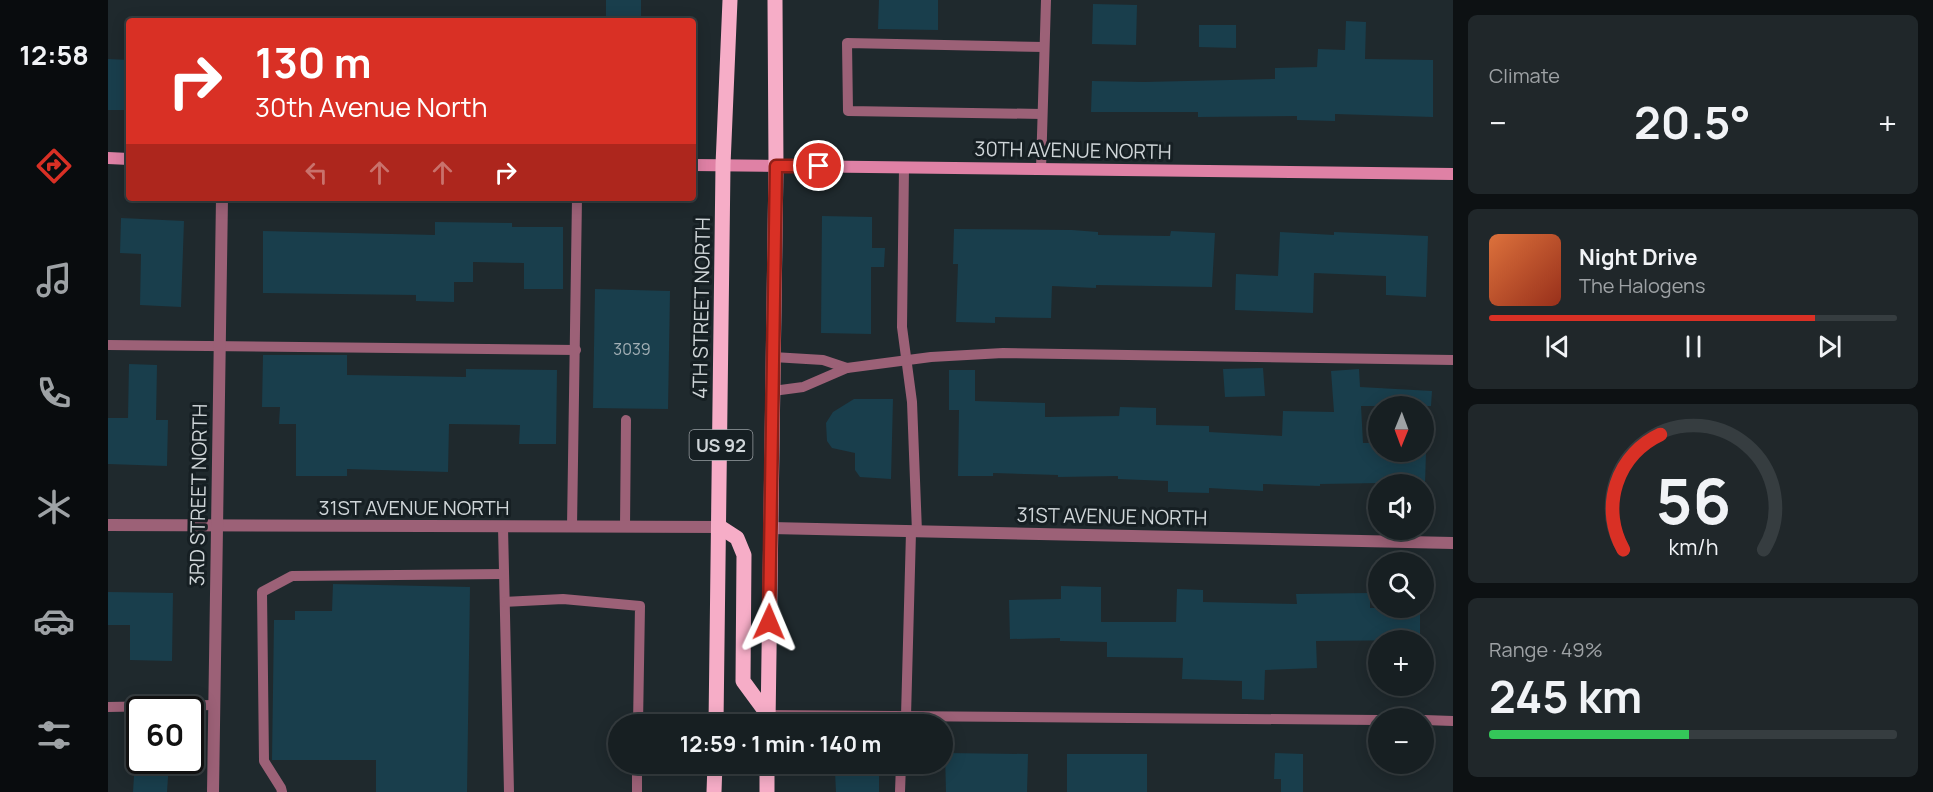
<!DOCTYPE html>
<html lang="en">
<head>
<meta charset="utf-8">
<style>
  :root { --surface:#171f22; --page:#20272a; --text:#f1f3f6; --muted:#9ea2a5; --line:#363d40; --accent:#d93025 }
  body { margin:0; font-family:Manrope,sans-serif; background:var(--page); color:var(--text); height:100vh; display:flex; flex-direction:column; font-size:22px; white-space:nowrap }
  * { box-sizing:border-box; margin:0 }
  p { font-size:20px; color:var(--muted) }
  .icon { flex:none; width:33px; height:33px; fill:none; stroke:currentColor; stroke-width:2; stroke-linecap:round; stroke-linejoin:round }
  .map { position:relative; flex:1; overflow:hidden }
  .details { display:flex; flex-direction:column; gap:15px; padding:15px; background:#0d1113; width:480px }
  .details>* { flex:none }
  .hud { position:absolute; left:18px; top:18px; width:570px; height:183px; border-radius:6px; box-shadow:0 3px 15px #0003,0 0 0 2px var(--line); background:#d93025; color:#fff; overflow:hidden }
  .needle { width:39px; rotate:181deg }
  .fabs { position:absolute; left:1260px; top:396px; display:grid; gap:12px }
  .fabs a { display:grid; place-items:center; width:66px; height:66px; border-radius:50%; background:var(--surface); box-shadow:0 3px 15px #0003,0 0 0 2px var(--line); font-size:30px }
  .speed { position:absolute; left:18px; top:696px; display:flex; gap:12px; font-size:30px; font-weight:700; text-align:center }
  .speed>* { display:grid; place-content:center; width:78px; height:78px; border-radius:50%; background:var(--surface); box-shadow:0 3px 15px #0003,0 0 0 2px var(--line); line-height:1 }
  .speed .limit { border:3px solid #111; border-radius:9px; background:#fff; color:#111 }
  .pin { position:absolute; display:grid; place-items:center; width:51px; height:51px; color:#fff; margin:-26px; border:3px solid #fff; border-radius:50%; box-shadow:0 2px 6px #0007 }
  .me { position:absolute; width:66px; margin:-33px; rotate:1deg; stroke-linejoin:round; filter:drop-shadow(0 0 4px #0008) }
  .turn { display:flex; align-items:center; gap:21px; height:126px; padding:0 30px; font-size:27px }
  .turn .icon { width:78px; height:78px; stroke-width:2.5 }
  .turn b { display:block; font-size:42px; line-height:51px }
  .lanes { display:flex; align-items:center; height:57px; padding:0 30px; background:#0003; justify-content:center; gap:30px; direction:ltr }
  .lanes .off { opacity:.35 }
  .big { font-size:45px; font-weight:700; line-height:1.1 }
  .details .card { flex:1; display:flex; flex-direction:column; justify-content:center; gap:9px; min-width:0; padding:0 21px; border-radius:9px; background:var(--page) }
  .details .dial { align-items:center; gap:0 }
  .dial svg { height:156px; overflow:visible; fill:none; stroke:var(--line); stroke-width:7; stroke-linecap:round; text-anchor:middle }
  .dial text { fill:var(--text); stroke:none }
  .song { display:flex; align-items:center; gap:18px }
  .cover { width:72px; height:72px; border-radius:9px; background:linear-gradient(135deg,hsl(20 70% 55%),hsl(10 70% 35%)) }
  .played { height:6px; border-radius:3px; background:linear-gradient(90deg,var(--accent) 80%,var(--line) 80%) }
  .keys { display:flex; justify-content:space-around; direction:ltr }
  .heat { display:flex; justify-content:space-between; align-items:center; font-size:33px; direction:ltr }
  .charge { height:9px; border-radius:4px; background:linear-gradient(90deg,#34c759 49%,var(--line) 0) }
  .trip { position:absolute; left:500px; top:714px; width:345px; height:60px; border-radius:30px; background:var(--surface); box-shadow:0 3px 15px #0003,0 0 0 2px var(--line); font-weight:700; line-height:60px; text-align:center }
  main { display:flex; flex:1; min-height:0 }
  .tabs { display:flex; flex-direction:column; width:108px; justify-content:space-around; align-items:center; background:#090c0e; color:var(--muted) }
  .tabs .icon { width:42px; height:42px }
  .tabs .on { color:var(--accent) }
  .tabs b { font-size:27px; color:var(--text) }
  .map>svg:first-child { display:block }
  .building { fill:#193e4c }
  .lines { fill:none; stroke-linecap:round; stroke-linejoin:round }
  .lane { stroke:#9c6177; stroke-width:10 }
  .street { stroke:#9c6177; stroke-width:12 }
  .secondary { stroke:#df81a5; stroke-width:12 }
  .primary { stroke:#f6adc7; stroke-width:15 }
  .route-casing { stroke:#8d1f18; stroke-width:15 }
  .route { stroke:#d93025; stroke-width:10 }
  .labels { text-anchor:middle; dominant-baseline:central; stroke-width:6; stroke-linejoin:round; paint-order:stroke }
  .number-label { font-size:16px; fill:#a2afb5 }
  .shield { fill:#161f23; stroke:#989ea2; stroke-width:1.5 }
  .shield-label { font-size:18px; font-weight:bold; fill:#cfd5d8 }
  .street-label { font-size:20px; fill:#cfd5d8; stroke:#161f23 }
</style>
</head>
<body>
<main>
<nav class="tabs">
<b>12:58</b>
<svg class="icon on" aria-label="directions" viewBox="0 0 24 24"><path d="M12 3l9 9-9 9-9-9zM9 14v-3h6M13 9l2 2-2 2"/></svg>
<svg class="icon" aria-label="music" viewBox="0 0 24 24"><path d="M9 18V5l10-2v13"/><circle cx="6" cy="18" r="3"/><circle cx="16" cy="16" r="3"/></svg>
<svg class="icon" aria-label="phone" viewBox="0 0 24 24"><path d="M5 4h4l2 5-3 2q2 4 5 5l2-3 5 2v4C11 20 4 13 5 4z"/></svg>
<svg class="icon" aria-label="climate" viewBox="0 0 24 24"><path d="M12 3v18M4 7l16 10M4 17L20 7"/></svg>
<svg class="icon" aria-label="car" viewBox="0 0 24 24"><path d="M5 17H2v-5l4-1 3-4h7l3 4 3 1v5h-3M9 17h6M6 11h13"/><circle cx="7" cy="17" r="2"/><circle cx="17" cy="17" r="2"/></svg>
<svg class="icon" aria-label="filters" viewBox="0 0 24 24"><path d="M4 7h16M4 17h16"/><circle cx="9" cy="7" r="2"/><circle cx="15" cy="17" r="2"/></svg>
</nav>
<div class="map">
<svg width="1345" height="792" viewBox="0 0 1345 792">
  <rect width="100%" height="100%" fill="#1f292d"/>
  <g class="building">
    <rect x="498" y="0" width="35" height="21"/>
    <polygon points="771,0 830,0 830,30 770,29"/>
    <polygon points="985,4 1029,5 1028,45 984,44"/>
    <polygon points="1238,21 1258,22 1257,59 1325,60 1325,117 1227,114 1227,121 1189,120 1189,116 1090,117 1090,112 983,112 984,81 1036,82 1167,79 1167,68 1209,67 1210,49 1237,50"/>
    <polygon points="1091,25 1128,25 1128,48 1091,47"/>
    <polygon points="0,59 21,60 21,110 0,110"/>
    <polygon points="714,216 764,217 764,248 777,248 776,267 763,267 763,334 713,333"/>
    <polygon points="13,218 76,221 73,307 32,305 33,254 12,253"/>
    <polygon points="327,222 404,223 404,227 455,227 455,289 416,289 416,263 365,262 365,282 346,282 346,302 308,301 308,295 155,293 155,231 327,235"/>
    <polygon points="846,229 964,230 990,232 990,235 1062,236 1063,231 1107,233 1104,287 988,285 988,288 944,286 943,318 887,317 887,323 848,322 850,264 845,264"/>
    <polygon points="1172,232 1226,235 1226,232 1320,236 1318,297 1278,295 1278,276 1206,273 1205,313 1127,310 1128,274 1170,276"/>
    <polygon points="487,289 562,291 560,409 485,408"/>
    <polygon points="155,355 239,355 239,375 358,377 358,369 449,370 448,444 411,444 412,425 341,424 340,472 239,469 239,476 188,476 188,424 171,424 172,407 154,407"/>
    <polygon points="21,364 49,365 48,420 60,420 59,466 0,464 0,418 20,418"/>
    <polygon points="1155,368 1157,396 1117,397 1115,369"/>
    <polygon points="1251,369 1252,387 1324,391 1323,406 1253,406 1255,443 1268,443 1268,452 1318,452 1317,485 1273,483 1212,484 1212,486 1155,484 1155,491 1101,488 1101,493 1060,492 1060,481 1010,479 1010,476 950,477 950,475 885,473 885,476 850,476 851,410 841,410 841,370 867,370 867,401 937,403 937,417 1011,416 1012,407 1048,408 1048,425 1101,426 1101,432 1174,436 1175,411 1226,412 1223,371"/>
    <polygon points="746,399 785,399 783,479 752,477 747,470 747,453 724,448 719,441 718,423 725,412"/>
    <polygon points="225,584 362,587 359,792 268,792 268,760 164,760 166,620 187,620 187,611 224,611"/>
    <polygon points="953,586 993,587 993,622 1068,622 1069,589 1095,590 1095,602 1189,604 1188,594 1262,593 1262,608 1312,608 1312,640 1208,641 1209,668 1157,670 1156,700 1134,699 1134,681 1074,679 1075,658 999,657 999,642 952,641 952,638 902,639 901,600 953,599"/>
    <polygon points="0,592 65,593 64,661 22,660 22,625 0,625"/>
    <polygon points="837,753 920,754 919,792 838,792"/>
    <polygon points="1167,753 1195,754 1195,792 1173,792 1173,779 1166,779"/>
    <rect x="959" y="754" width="80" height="38"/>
    <polygon points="27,760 61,762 59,792 25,792"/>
    <polygon points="727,772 771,773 771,792 728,792"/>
  </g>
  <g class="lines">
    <g class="lane">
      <polyline points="934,114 740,111 739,43 936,47"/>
      <polyline points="796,167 794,327 804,402 809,532"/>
      <polyline points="933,169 938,0"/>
      <polyline points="0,345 468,350"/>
      <polyline points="665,357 715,360 739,368"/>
      <polyline points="665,391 695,387 739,368 823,357 895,353 1345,360"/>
      <polyline points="395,527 401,792"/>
      <polyline points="464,527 469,198"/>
      <polyline points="517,527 518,420"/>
      <polyline points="397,602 455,599 532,606 530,724"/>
      <polyline points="0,707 106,705"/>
      <polyline points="660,715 1270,720"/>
      <polyline points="798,716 803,532"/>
      <polyline points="1316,720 1345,721"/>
      <polyline points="174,792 173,788 156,761 154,592 184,576 396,574"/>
      <polyline points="529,792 529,764"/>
      <polyline points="792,792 793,764"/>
    </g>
    <g class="street">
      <polyline points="0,525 612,527"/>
      <polyline points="663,528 1345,543"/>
      <polyline points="105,792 114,198"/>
    </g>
    <g class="secondary">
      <polyline points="0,158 21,159"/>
      <polyline points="585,165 1345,174"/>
    </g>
    <g class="primary">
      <polyline points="612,527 629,538 636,555 635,681 660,715"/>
      <polyline points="608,724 615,165 622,0"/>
      <polyline points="660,724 668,166 667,0"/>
      <polyline points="606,792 607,764"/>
      <polyline points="659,792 659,764"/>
    </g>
  </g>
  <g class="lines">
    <defs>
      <polyline id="route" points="661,622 668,166 711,166"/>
    </defs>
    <use href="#route" class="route-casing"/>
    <use href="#route" class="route"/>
  </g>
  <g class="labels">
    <g class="number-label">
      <text x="524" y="349">3039</text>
    </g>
    <rect class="shield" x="581.5" y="430" width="63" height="30" rx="4.5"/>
    <g class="shield-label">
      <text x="613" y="445">US 92</text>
    </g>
    <g class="street-label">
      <text transform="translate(965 150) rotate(1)">30TH AVENUE NORTH</text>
      <text transform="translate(593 308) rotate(-89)">4TH STREET NORTH</text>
      <text transform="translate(90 495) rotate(-89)">3RD STREET NORTH</text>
      <text x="306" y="507">31ST AVENUE NORTH</text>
      <text transform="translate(1004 516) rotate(1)">31ST AVENUE NORTH</text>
    </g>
  </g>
</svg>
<div class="fabs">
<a><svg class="needle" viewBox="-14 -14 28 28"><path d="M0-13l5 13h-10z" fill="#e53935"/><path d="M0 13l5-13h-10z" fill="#9ea2a5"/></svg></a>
<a><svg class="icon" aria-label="sound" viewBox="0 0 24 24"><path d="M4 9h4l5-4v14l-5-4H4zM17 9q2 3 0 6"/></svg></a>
<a><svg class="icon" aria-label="search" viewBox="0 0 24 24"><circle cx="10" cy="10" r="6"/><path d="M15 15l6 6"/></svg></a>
<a>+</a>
<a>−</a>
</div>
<div class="speed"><div class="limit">60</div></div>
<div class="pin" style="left:711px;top:166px;background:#d93025"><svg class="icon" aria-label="arrive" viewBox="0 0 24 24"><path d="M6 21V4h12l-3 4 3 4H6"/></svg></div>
<svg class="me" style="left:661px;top:622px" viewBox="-20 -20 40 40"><path d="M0-17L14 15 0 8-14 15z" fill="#d93025" stroke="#fff" stroke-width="4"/></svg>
<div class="trip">12:59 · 1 min · 140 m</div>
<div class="hud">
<div class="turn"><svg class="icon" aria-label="right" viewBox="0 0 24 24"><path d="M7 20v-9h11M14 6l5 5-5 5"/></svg><div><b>130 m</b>30th Avenue North</div></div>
<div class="lanes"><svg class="icon off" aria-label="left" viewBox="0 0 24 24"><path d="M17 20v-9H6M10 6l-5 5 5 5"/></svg><svg class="icon off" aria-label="ahead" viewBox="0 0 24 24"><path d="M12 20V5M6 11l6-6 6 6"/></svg><svg class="icon off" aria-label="ahead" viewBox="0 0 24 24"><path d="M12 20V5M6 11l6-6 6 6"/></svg><svg class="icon" aria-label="right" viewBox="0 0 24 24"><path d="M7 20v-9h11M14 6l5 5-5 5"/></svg></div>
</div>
</div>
<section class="details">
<div class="card"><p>Climate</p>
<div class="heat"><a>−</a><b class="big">20.5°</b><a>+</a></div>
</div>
<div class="card">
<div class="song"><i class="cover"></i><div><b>Night Drive</b><p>The Halogens</p></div></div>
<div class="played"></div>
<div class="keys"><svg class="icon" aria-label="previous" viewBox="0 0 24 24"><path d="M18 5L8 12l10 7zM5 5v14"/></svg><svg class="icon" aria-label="pause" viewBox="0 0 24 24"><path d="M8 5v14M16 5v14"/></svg><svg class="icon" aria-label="next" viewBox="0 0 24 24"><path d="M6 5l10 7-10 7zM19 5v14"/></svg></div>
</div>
<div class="card dial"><svg viewBox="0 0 100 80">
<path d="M14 69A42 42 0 1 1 86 69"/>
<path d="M14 69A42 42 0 0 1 33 10" stroke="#d93025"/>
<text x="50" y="56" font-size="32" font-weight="700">56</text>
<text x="50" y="72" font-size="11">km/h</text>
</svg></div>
<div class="card"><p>Range · 49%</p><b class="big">245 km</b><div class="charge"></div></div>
</section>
</main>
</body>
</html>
